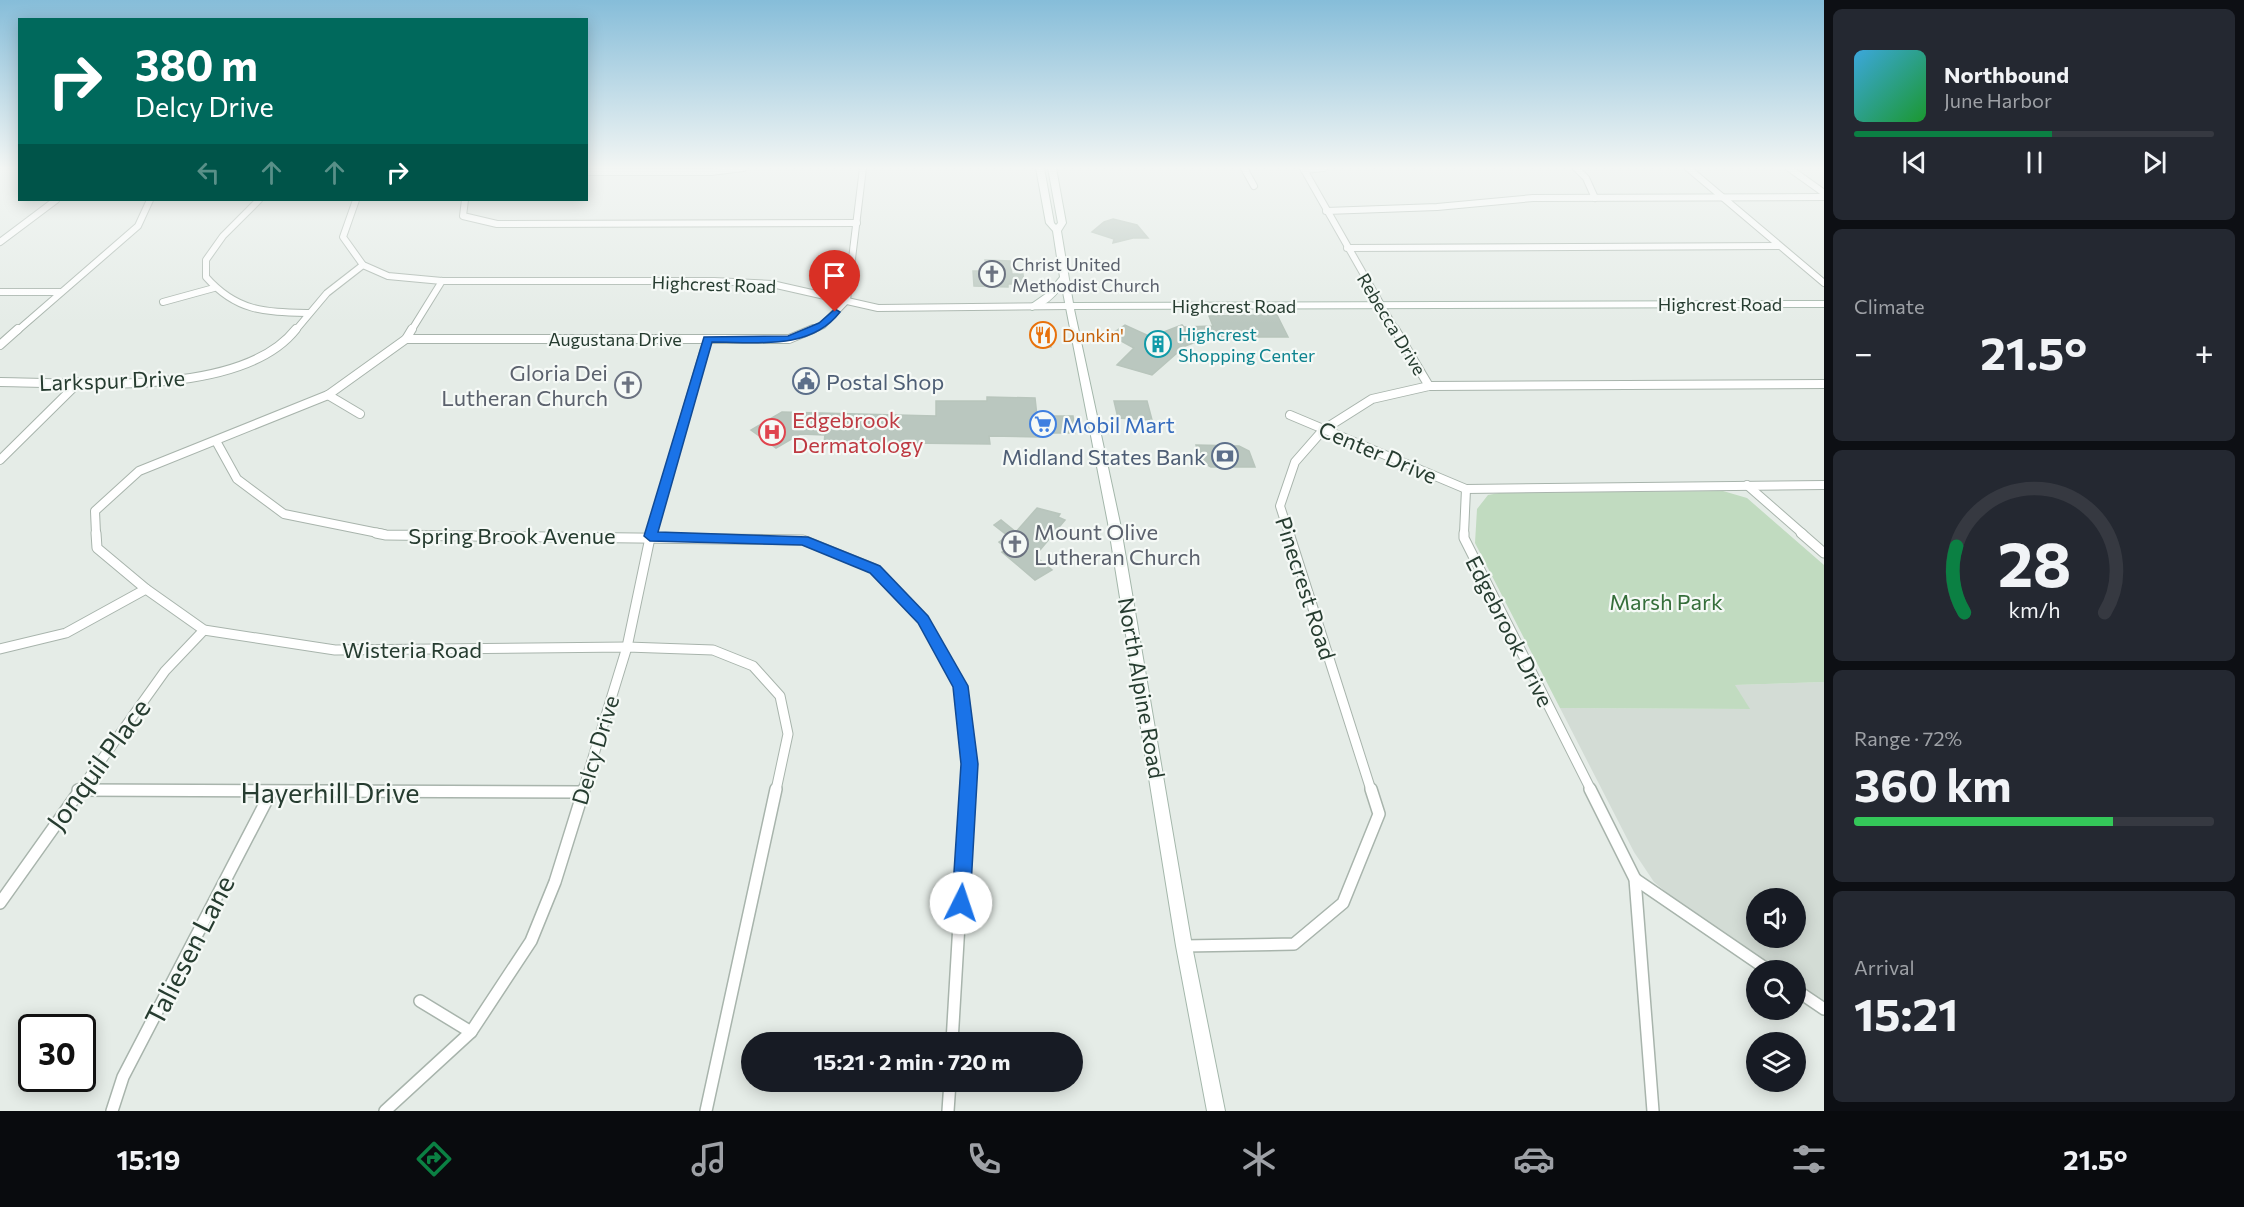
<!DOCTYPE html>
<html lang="en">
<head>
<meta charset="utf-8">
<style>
  :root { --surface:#171b24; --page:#242831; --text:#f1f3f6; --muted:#9ea1a6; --line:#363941; --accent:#0b8043 }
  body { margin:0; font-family:Commissioner,sans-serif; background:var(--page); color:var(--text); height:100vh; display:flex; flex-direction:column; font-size:22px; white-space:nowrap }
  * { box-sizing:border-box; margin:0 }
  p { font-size:20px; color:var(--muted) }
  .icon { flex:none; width:33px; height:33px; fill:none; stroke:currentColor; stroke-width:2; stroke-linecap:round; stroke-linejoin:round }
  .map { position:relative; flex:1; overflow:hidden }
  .panel { display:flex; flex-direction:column; gap:9px; padding:9px; background:#0d0f14; width:420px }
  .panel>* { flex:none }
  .top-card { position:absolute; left:18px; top:18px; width:570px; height:183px; border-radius:0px; box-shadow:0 3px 15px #0003; background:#00695c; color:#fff; overflow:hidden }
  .controls { position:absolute; left:1746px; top:888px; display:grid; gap:12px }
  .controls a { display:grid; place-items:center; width:60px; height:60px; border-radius:50%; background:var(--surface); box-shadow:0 3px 15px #0003; font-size:30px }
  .speed { position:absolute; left:18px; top:1014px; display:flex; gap:12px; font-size:30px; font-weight:700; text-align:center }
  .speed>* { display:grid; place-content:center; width:78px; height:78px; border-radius:50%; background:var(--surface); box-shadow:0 3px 15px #0003; line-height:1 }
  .speed .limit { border:3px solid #111; border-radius:9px; background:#fff; color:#111 }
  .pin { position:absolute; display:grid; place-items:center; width:51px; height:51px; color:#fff; margin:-62px -26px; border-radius:50% 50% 50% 0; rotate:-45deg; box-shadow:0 0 6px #0007 }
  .pin .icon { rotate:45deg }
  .me { position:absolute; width:66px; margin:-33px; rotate:4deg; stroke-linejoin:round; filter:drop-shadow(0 0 4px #0008) }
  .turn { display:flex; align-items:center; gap:21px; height:126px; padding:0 18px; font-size:27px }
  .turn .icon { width:78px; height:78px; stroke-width:2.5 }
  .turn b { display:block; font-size:42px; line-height:51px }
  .lanes { display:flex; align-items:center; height:57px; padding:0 18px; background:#0003; justify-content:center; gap:30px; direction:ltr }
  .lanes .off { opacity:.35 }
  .big { font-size:45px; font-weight:700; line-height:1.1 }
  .panel .widget { flex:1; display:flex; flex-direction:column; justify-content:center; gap:9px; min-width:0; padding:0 21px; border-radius:9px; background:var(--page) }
  .panel .dial { align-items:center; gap:0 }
  .dial svg { height:156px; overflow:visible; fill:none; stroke:var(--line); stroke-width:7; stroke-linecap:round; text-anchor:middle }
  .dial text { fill:var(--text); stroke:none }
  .song { display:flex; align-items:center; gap:18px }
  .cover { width:72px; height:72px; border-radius:9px; background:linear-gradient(135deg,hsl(200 70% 55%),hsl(130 70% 35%)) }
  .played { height:6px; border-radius:3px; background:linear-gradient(90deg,var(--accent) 55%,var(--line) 55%) }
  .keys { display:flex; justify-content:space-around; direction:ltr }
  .heat { display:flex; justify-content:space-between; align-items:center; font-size:33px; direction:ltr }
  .charge { height:9px; border-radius:4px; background:linear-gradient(90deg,#34c759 72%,var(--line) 0) }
  .trip { position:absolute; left:741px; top:1032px; width:342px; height:60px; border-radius:30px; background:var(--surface); box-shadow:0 3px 15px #0003; font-weight:700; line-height:60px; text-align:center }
  .menu { display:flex; height:96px; justify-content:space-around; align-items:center; background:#090b0e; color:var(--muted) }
  .menu .icon { width:42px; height:42px }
  .menu .active { color:var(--accent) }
  .menu b { font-size:27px; color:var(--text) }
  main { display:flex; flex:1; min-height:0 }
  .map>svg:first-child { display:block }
  .built { fill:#d3dcd5; fill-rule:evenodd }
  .green { fill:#c1dbc0 }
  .building { fill:#bac7bf; stroke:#b8c5bc; stroke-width:1.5 }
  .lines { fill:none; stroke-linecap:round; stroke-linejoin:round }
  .street-far3-casing { stroke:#a8b4ac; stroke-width:8 }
  .street-far2-casing { stroke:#a8b4ac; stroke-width:10 }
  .street-far1-casing { stroke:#a8b4ac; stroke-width:11 }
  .street-casing { stroke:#a8b4ac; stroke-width:14 }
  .secondary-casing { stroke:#a4b7ab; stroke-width:2 }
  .street-far3 { stroke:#fff; stroke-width:6 }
  .street-far2 { stroke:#fff; stroke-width:8 }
  .street-far1 { stroke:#fff; stroke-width:9 }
  .street { stroke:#fff; stroke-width:11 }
  .secondary { fill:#fff; fill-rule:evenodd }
  .route { fill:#1a73e8; stroke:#114b97; stroke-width:1.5 }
  .labels { text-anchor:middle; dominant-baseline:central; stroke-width:4.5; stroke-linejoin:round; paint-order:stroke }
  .far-worship-label { font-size:18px; fill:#5b616d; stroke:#f5f9f6; text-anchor:start }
  .far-street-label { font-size:18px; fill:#263c30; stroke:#f5f9f6 }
  .far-culture-label { font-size:18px; fill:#0d838f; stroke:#f5f9f6; text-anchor:start }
  .far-food-label { font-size:18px; fill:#c56008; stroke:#f5f9f6; text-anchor:start }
  .worship-label { font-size:22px; fill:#5b616d; stroke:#f5f9f6; text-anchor:end }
  .street-label { font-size:22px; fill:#263c30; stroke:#f5f9f6 }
  .service-label { font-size:22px; fill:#4e5e75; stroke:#f5f9f6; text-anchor:start }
  .health-label { font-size:22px; fill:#be3a42; stroke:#f5f9f6; text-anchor:start }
  .shop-label { font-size:22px; fill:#366cbe; stroke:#f5f9f6; text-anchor:start }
  .park-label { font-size:22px; fill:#356e3a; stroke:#f5f9f6 }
  .near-street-label { font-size:27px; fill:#263c30; stroke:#f5f9f6 }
</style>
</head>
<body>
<main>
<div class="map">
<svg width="1824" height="1111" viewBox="0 0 1824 1111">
  <rect width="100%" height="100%" fill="#e5ece7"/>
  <path class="built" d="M1824,682v320l-28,-20v-12h-18l-104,-71 -20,-17 -20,-30 -74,-144 189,1 -15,-24zM1756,898h40v40h-40z"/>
  <polygon class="green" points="1723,491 1747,498 1824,565 1824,682 1735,685 1750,709 1560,708 1475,543 1477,509 1488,495 1499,493"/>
  <g class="building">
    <polygon points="1113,219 1137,225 1148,238 1133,238 1113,243 1114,239 1092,232 1104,222"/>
    <polygon points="985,260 1010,261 1012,274 1023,274 1024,284 1008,284 1008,287 974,286 973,271 982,271 982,267 986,267"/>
    <polygon points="1277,315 1288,337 1215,337 1199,341 1185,346 1152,375 1117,365 1134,348 1110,335 1125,325 1151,337 1182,325 1184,327 1213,326 1209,316"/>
    <polygon points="1043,328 1049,328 1051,347 1036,347 1031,339 1036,339 1035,332"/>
    <polygon points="987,397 1035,398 1037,416 1073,416 1075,433 1039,433 1040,437 989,436 990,444 824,442 825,435 800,434 776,448 751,430 782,412 936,416 936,401 987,401"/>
    <polygon points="1114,401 1147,401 1152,420 1118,418"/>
    <polygon points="1196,445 1239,446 1249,451 1255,467 1211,467 1200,461"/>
    <polygon points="1037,508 1060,514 1058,517 1065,520 1035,556 1052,570 1035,580 1002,552 1007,549 999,542 1008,536 994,525 1001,520 1016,532"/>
  </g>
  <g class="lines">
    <defs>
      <g id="street-far3">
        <polyline points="1244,168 1254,186"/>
        <polyline points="1303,168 1396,331"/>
        <polyline points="1576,168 1586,178 1595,198"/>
        <polyline points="1688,168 1824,283"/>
        <polyline points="1789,168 1824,193"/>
        <polyline points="1304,170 1324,168"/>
        <polyline points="586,172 711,172 743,168"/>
        <path d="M259,200l-36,36 -17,24v17c31,35 59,35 103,36"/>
        <polyline points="356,200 343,237 363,265 388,276 442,281 714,281 772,284 878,308 1069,306"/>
        <polyline points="465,200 463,216 497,224 857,223"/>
        <polyline points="1326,211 1437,207 1533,198 1824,197"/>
        <polyline points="0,242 56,200"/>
        <polyline points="1347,248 1779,246"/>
        <polyline points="0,292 60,292"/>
        <polyline points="847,300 863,168"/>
        <polyline points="163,302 214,288"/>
        <polyline points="17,331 138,226 150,200"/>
        <polyline points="295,331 327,293 363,265"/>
        <polyline points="411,331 442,281"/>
        <polyline points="809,331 823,325 847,300"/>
      </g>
      <g id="street-far2">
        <polyline points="1395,329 1429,386"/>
        <polyline points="406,339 789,339 813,329"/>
        <polyline points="0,345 18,329"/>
        <path d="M0,382c80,1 242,16 296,-53"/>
        <polyline points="328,395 360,414"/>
        <polyline points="1290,415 1466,489 1824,485"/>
        <polyline points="216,441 237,479 284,514 383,534"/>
        <polyline points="0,460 79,382"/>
        <polyline points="1747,485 1803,534"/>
        <polyline points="96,534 95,511 139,471 328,395 406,339 412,329"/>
        <polyline points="650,534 708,339"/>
        <polyline points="1289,534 1280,506 1295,462 1323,430 1372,399 1429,386 1824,384"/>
        <polyline points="1464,534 1466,489"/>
      </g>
      <g id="street-far1">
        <polyline points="96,533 97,548 146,589 204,630 335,650 627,647 713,650 753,666 780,696 788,734 776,790"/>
        <polyline points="376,533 386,535 803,540 875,569 923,619 960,686 969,764 967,790"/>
        <polyline points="1289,533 1371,790"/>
        <polyline points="1464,533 1464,538 1591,790"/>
        <polyline points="1801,533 1824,553"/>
        <polyline points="0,649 66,633 146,589"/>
        <polyline points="78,790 157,790"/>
        <polyline points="80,790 165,671 204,630"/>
        <polyline points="583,790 627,647 651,533"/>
      </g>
      <g id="street">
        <polyline points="1590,789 1635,879 1653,1111"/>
        <polyline points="78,790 581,792"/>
        <polyline points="1635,879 1768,970"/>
        <polyline points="0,903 81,789"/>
        <polyline points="1184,946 1294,944 1343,903 1379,814 1371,789"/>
        <polyline points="1796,990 1824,1009"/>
        <polyline points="420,1001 471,1032"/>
        <polyline points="952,1042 967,789"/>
        <polyline points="112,1111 123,1077 271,792"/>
        <polyline points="385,1111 471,1032 531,941 555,882 584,789"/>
        <polyline points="706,1111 776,789"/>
        <polyline points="948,1111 950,1082"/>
      </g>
      <path id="secondary" d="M1036,168h8l10,55 2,2 2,-2 -10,-55h8l10,55 -5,8 12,72 751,-2v6l-750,2 46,214 72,423 33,165h-18l-31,-165 -68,-423 -46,-236c-8,11 -17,19 -30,23l-5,-3 20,-14 13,-16 -7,-46 -7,-8z"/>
    </defs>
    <use href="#street-far3" class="street-far3-casing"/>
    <use href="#street-far2" class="street-far2-casing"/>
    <use href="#street-far1" class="street-far1-casing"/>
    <use href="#street" class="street-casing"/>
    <use href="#secondary" class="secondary-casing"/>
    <use href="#street-far3" class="street-far3"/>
    <use href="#street-far2" class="street-far2"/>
    <use href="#street-far1" class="street-far1"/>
    <use href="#street" class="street"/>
    <use href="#secondary" class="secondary"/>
  </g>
  <linearGradient id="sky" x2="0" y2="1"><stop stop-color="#86bdd9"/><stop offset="0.52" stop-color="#f3f6f4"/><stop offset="1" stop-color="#f3f6f4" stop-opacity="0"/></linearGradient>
  <rect width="1824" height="323" fill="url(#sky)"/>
  <path class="route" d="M835,309l5,3c-30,39 -84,30 -128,30l-54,190 150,5 72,29 48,50 40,70 10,78 -8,139 -3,7 -6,2 -7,-2 -2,-7 9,-139 -8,-77 -35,-64 -48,-50 -68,-28 -152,-4 -6,-5 60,-199 84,-1 31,-13z"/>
  <defs>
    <symbol id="church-ring" viewBox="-11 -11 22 22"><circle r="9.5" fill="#f5f9f6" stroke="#6b7280" stroke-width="1.5"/><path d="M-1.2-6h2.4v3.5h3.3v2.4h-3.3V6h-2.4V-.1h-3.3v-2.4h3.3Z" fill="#6b7280"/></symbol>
    <symbol id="restaurant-ring" viewBox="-11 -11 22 22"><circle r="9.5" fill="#f5f9f6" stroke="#e8710a" stroke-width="1.5"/><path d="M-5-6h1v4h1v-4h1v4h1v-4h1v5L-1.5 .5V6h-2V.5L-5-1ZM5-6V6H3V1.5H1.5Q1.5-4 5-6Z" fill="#e8710a"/></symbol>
    <symbol id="building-ring" viewBox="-11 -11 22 22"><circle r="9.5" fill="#f5f9f6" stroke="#0f9aa8" stroke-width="1.5"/><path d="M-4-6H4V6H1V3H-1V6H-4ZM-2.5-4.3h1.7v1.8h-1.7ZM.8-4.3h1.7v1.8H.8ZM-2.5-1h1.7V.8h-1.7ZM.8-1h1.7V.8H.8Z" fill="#0f9aa8"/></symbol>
    <symbol id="civic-ring" viewBox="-11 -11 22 22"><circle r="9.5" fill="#f5f9f6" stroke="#5c6f8a" stroke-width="1.5"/><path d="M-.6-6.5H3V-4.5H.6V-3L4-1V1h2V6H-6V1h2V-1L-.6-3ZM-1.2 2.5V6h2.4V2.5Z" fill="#5c6f8a"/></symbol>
    <symbol id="supermarket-ring" viewBox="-11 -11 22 22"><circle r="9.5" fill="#f5f9f6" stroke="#3f7fe0" stroke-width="1.5"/><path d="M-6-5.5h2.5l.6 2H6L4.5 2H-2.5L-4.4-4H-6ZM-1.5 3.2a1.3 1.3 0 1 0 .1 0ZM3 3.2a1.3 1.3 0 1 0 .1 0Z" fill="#3f7fe0"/></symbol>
    <symbol id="hospital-ring" viewBox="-11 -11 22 22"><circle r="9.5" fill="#f5f9f6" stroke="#e0444e" stroke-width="1.5"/><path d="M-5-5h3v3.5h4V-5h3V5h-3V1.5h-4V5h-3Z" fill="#e0444e"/></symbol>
    <symbol id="bank-ring" viewBox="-11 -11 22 22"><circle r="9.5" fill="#f5f9f6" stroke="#5c6f8a" stroke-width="1.5"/><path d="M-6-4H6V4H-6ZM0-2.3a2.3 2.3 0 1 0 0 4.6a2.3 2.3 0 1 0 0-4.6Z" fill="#5c6f8a"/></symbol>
  </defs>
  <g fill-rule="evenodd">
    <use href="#church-ring" x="977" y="259" width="30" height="30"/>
    <use href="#restaurant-ring" x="1028" y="320" width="30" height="30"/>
    <use href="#building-ring" x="1143" y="329" width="30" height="30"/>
    <use href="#civic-ring" x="791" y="366" width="30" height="30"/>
    <use href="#church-ring" x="613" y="370" width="30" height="30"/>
    <use href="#supermarket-ring" x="1028" y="409" width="30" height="30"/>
    <use href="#hospital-ring" x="757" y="417" width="30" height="30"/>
    <use href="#bank-ring" x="1210" y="441" width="30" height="30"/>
    <use href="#church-ring" x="1000" y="529" width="30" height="30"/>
  </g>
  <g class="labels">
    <g class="far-worship-label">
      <text x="1012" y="264">Christ United<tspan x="1012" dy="21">Methodist Church</tspan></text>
    </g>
    <g class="far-street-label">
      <text transform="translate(714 284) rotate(2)">Highcrest Road</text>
      <text x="1720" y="304">Highcrest Road</text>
      <text x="1234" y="306">Highcrest Road</text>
      <text transform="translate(1392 324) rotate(59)">Rebecca Drive</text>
      <text x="615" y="339">Augustana Drive</text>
    </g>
    <g class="far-culture-label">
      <text x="1178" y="334">Highcrest<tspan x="1178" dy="21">Shopping Center</tspan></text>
    </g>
    <g class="far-food-label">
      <text x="1062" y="335">Dunkin'</text>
    </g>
    <g class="worship-label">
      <text x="608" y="372">Gloria Dei<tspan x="608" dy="25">Lutheran Church</tspan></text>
      <text x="1034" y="531" text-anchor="start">Mount Olive<tspan x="1034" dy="25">Lutheran Church</tspan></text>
    </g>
    <g class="street-label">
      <text transform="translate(112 380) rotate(-2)">Larkspur Drive</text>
      <text transform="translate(1378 452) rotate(23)">Center Drive</text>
      <text x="512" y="535">Spring Brook Avenue</text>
      <text transform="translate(1306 588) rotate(72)">Pinecrest Road</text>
      <text transform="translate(1510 631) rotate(63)">Edgebrook Drive</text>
      <text x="412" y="649">Wisteria Road</text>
      <text transform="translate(1142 688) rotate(80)">North Alpine Road</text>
      <text transform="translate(595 750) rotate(-73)">Delcy Drive</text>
    </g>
    <g class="service-label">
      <text x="826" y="381">Postal Shop</text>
      <text x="1206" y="456" text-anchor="end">Midland States Bank</text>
    </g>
    <g class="health-label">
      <text x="792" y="419">Edgebrook<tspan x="792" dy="25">Dermatology</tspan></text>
    </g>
    <g class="shop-label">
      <text x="1062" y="424">Mobil Mart</text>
    </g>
    <g class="park-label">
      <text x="1666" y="601">Marsh Park</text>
    </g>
    <g class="near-street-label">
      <text transform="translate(98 764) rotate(-54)">Jonquil Place</text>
      <text x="330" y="792">Hayerhill Drive</text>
      <text transform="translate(189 950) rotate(-63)">Taliesen Lane</text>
    </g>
  </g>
</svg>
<div class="controls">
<a><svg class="icon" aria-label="sound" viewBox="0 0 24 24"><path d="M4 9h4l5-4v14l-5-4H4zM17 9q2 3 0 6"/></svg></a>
<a><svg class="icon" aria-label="search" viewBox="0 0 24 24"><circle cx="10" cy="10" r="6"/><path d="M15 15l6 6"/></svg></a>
<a><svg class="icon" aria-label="layers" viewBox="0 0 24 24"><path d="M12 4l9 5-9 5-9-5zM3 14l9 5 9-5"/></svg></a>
</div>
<div class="speed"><div class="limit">30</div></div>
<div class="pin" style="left:835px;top:312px;background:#d93025"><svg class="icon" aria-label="arrive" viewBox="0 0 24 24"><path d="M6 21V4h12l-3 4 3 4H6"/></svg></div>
<svg class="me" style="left:961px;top:903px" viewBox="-20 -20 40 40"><circle r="19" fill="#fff"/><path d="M0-13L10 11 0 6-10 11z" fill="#1a73e8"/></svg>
<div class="trip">15:21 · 2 min · 720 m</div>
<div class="top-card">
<div class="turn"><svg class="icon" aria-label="right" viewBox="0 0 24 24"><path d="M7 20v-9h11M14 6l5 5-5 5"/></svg><div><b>380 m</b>Delcy Drive</div></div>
<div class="lanes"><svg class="icon off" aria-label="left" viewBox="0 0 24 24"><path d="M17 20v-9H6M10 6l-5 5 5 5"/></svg><svg class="icon off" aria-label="ahead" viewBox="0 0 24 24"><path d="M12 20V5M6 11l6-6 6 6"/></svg><svg class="icon off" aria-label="ahead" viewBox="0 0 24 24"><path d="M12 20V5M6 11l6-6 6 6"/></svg><svg class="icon" aria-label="right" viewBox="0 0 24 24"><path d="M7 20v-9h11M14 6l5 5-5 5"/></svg></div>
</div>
</div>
<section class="panel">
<div class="widget">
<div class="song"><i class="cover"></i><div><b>Northbound</b><p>June Harbor</p></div></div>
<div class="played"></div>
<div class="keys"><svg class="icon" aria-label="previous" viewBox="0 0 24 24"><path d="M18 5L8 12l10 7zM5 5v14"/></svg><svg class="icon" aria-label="pause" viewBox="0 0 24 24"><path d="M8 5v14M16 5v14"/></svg><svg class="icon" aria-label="next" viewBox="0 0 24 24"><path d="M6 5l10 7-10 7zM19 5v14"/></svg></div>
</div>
<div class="widget"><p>Climate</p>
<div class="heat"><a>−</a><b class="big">21.5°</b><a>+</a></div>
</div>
<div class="widget dial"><svg viewBox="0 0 100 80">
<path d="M14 69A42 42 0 1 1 86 69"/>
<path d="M14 69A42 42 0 0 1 10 35" stroke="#0b8043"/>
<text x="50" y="56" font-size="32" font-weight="700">28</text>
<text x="50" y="72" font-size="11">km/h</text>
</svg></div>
<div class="widget"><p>Range · 72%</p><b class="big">360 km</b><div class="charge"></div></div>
<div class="widget"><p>Arrival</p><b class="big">15:21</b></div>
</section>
</main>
<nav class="menu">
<b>15:19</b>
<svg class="icon active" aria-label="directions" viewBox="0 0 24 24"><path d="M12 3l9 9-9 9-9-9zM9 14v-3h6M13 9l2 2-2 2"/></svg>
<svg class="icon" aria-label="music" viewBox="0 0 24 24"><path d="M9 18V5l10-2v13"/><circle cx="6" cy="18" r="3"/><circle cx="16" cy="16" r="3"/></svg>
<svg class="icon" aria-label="phone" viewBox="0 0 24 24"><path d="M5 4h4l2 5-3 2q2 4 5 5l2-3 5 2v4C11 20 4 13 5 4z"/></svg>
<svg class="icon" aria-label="climate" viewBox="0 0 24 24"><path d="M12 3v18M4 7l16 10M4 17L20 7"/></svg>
<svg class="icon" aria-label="car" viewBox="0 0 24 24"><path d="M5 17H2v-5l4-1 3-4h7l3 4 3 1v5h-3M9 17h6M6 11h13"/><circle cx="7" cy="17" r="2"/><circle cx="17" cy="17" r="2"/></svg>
<svg class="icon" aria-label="filters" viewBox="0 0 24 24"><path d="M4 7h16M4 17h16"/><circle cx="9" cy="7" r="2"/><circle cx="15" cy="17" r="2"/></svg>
<b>21.5°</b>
</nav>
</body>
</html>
